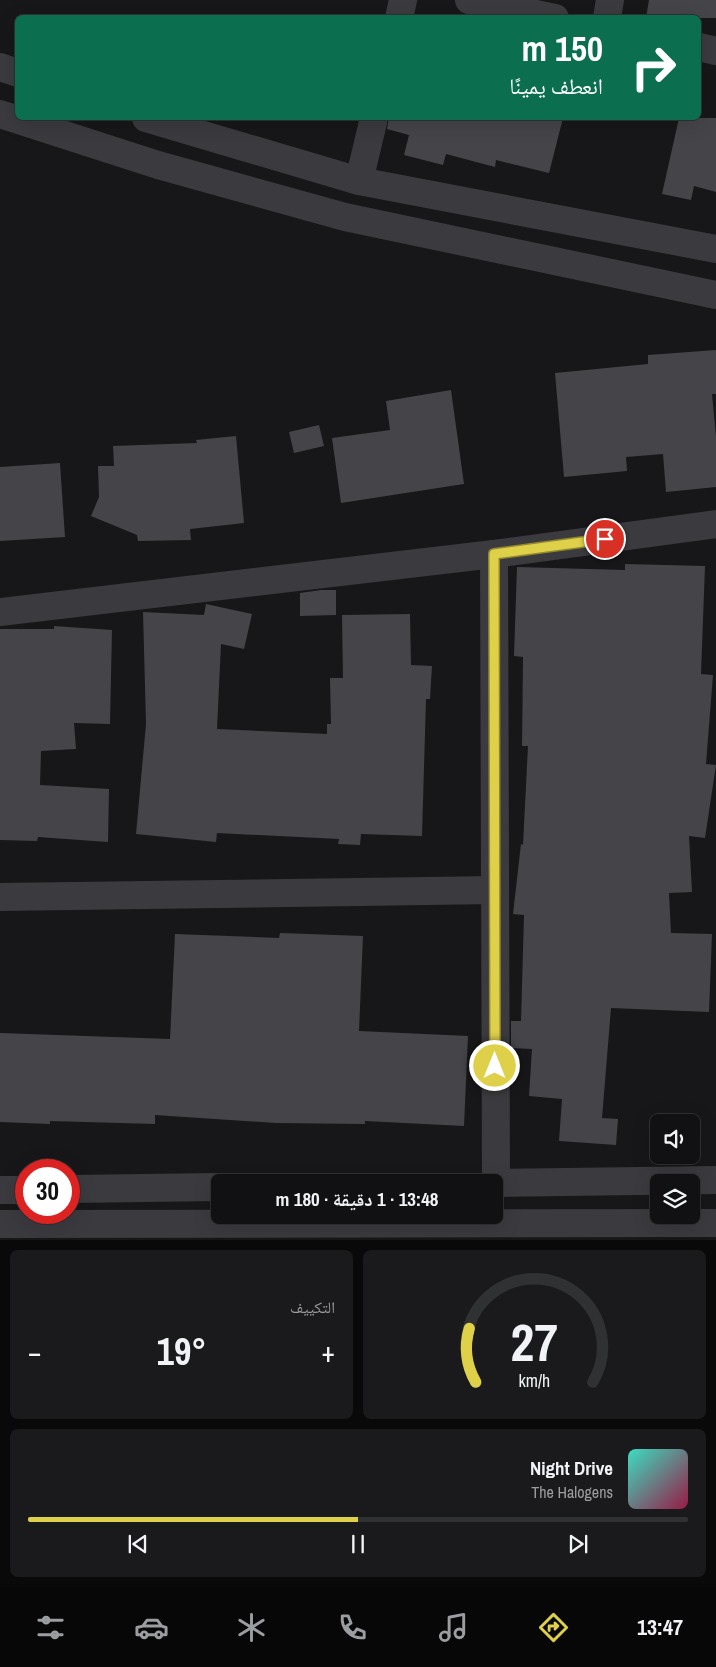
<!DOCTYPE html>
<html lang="ar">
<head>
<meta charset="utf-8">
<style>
  :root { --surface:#111113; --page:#1a1a1c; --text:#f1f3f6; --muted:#9c9da0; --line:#303133; --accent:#dfd049 }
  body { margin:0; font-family:"Archivo Narrow","Noto Naskh Arabic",sans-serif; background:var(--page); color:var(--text); direction:rtl; height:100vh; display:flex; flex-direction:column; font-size:19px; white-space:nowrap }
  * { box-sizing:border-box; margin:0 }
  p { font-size:16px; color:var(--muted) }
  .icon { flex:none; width:28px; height:28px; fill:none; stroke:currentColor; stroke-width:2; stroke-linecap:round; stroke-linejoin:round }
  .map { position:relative; height:1240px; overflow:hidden; direction:ltr }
  .drawer { display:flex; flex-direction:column; gap:10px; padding:10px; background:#09090a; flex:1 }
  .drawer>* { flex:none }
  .top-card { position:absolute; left:15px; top:15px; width:686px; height:105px; border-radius:8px; box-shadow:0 5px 20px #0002,0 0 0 1px var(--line); direction:rtl; background:#0b6e4f; color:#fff; overflow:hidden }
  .buttons { position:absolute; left:650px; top:1114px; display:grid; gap:10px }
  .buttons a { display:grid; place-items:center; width:50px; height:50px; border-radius:8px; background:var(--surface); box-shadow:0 5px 20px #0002,0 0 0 1px var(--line); font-size:25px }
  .speed { position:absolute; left:15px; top:1159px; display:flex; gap:10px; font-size:25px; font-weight:700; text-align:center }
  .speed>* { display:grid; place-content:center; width:65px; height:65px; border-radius:50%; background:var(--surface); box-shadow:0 5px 20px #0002,0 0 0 1px var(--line); line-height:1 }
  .speed .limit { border:8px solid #d22; background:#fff; color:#111 }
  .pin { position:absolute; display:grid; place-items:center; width:42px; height:42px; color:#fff; margin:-21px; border:2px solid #fff; border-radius:50%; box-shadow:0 1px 5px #0007 }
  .me { position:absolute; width:55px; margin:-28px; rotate:0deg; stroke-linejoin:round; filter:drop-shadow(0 0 4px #0008) }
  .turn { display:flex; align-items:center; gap:18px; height:105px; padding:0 15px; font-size:22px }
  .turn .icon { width:65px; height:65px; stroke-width:2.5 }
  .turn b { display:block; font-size:35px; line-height:42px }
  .big { font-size:38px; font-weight:800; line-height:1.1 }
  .drawer .tile { flex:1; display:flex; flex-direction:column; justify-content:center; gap:8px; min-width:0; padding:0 18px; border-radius:8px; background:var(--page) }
  .drawer .dial { align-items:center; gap:0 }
  .dial svg { height:130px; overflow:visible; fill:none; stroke:var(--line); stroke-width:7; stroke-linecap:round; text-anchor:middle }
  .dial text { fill:var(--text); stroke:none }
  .song { display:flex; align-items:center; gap:15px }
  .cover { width:60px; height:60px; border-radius:8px; background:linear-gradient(135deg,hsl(170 70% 55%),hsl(340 70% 35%)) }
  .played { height:5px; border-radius:2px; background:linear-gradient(90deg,var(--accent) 50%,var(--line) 50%) }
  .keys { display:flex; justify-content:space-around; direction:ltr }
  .heat { display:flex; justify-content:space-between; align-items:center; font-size:28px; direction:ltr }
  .drawer .tiles { flex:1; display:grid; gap:10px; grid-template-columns:1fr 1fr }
  .tile:last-child { grid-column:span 2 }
  .trip { position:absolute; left:211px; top:1174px; width:292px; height:50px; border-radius:8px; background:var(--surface); box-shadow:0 5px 20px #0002,0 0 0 1px var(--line); font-weight:800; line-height:50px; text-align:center; direction:rtl }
  .menu { display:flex; height:80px; justify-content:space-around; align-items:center; background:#070708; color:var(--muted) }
  .menu .icon { width:35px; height:35px }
  .menu .active { color:var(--accent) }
  .menu b { font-size:22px; color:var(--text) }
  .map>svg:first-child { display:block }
  .building { fill:#454449 }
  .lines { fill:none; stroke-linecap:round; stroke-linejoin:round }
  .minor { stroke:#3b3a3f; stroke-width:28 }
  .route-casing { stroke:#91872f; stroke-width:12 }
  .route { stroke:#dfd049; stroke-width:9 }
</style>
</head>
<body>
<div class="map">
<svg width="716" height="1240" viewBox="0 0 716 1240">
  <rect width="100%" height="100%" fill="#171719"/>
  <g class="building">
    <polygon points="649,0 716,0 716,18 646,18"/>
    <polygon points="389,118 563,118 549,173 496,160 495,167 446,154 443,165 404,155 409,135 387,129"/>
    <polygon points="679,118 716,118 716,192 694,186 691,200 662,194"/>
    <polygon points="716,350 716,394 712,394 716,437 716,487 666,492 663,454 626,457 627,471 564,477 555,373 648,364 648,355"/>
    <polygon points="451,390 464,484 341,503 332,438 390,430 386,401"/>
    <polygon points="319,425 324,446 294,453 289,432"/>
    <polygon points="236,436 244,523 190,529 191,540 138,541 137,535 91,516 99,497 98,466 114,466 113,446 197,443 196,440"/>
    <polygon points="60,463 65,537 0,541 0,467"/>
    <polygon points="625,564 705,566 701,674 713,675 706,764 716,765 705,838 689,836 692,892 669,893 671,933 712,934 709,1012 611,1008 602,1118 618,1119 616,1145 559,1141 562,1099 529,1096 532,1049 511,1048 511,1021 521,1021 524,915 513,914 521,844 523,845 528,746 522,746 523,657 514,656 517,567 625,570"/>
    <polygon points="321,590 336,590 336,615 300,616 300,593"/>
    <polygon points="206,604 252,614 244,649 221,644 217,729 327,734 327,724 331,724 330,678 343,678 342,615 410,614 411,665 432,666 430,699 426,699 422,836 361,834 360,845 338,844 339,839 217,833 216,842 136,834 146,724 143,612 204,615"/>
    <polygon points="54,626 112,630 110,724 74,723 76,749 41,751 40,785 109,789 108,842 38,837 37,841 0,840 0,629 54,629"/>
    <polygon points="280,933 363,936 359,1031 468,1036 464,1126 365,1121 365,1124 276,1123 155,1115 155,1124 50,1121 50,1124 0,1122 0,1033 170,1039 175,934 279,938"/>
  </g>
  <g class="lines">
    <g class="minor">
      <polyline points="469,0 555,18"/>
      <polyline points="399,18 403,0"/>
      <polyline points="607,18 610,0"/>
      <polyline points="699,47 716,51"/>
      <polyline points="0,67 18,73"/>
      <polyline points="0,114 158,165 345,217 716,295"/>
      <polyline points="146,118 359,181 716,249"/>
      <polyline points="359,181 374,118"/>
      <polyline points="494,554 496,1183"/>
      <polyline points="0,612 494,554 716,524"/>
      <polyline points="0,897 495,890"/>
      <polyline points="495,1183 716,1180"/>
      <polyline points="69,1189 220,1187"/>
      <polyline points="0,1190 26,1190"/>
      <polyline points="0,1224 716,1223"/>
    </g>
  </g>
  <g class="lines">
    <defs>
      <polyline id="route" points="495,1066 494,554 605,539"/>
    </defs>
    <use href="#route" class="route-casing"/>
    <use href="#route" class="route"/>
  </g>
</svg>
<div class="buttons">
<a><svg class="icon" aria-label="sound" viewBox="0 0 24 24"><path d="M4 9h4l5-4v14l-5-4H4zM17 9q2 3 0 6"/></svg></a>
<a><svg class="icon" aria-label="layers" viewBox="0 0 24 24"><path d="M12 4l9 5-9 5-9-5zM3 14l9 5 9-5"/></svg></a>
</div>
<div class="speed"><div class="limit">30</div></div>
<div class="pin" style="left:605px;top:539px;background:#d93025"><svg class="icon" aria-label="arrive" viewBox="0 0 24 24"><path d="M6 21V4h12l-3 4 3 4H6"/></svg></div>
<svg class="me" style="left:495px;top:1066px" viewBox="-20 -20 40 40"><circle r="17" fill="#dfd049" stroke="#fff" stroke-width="3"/><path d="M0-11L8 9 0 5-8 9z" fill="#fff"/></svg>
<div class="trip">13:48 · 1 دقيقة · 180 m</div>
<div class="top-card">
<div class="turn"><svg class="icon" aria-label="right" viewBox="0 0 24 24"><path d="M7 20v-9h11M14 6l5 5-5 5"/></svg><div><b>150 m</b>انعطف يمينًا</div></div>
</div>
</div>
<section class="drawer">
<div class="tiles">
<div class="tile dial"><svg viewBox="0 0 100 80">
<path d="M14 69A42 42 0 1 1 86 69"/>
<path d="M14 69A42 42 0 0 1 10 36" stroke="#dfd049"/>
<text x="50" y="56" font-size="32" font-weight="700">27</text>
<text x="50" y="72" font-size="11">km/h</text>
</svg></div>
<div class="tile"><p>التكييف</p>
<div class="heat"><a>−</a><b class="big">19°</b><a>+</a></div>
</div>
<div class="tile">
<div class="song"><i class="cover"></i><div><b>Night Drive</b><p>The Halogens</p></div></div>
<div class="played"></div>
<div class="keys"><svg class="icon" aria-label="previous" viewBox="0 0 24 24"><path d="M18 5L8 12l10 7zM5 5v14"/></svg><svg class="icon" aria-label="pause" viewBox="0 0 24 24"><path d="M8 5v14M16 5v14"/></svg><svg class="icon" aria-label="next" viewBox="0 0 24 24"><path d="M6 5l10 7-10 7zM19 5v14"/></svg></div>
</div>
</div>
</section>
<nav class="menu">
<b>13:47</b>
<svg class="icon active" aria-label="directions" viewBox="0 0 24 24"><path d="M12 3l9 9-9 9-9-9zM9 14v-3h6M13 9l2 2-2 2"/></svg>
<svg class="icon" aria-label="music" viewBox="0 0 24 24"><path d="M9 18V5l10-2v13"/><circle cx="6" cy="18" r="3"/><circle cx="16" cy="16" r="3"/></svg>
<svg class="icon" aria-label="phone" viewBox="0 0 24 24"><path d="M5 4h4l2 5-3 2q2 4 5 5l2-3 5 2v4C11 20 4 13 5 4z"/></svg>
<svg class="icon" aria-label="climate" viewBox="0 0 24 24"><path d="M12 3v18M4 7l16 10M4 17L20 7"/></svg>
<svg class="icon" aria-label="car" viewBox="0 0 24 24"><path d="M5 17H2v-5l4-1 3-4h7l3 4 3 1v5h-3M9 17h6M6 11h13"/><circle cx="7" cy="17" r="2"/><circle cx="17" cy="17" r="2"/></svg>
<svg class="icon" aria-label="filters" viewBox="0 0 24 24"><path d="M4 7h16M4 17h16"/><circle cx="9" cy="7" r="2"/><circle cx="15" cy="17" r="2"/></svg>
</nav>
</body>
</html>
